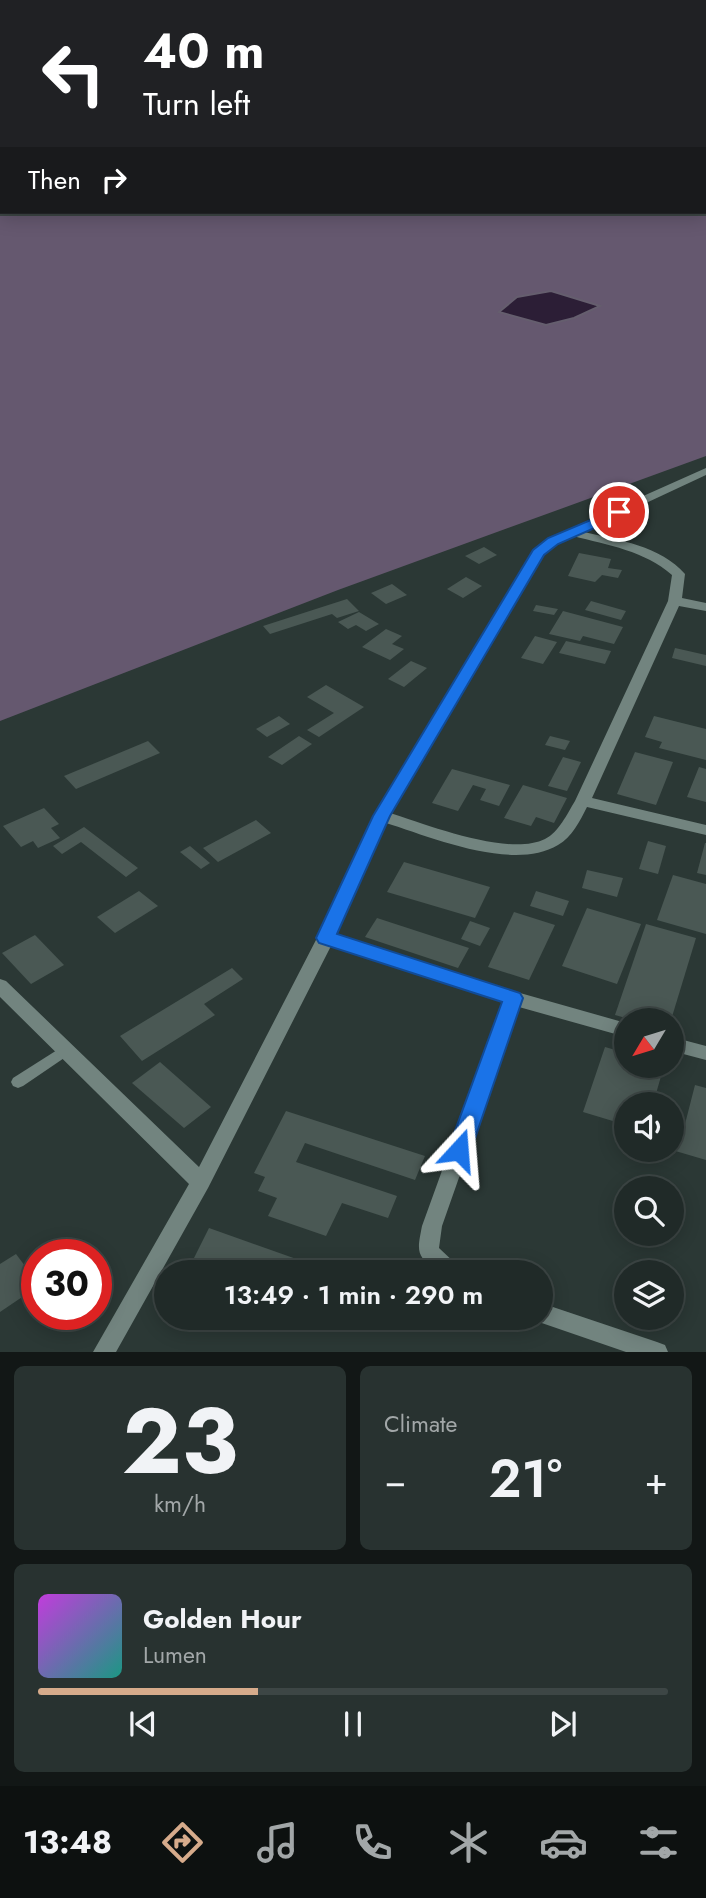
<!DOCTYPE html>
<html lang="en">
<head>
<meta charset="utf-8">
<style>
  :root { --surface:#202a28; --page:#283230; --text:#f1f3f6; --muted:#a2a7a8; --line:#3d4645; --accent:#d6ab8b }
  body { margin:0; font-family:Jost,sans-serif; background:var(--page); color:var(--text); height:100vh; display:flex; flex-direction:column; font-size:26px; white-space:nowrap }
  * { box-sizing:border-box; margin:0 }
  p { font-size:23px; color:var(--muted) }
  .icon { flex:none; width:38px; height:38px; fill:none; stroke:currentColor; stroke-width:2; stroke-linecap:round; stroke-linejoin:round }
  .map { position:relative; height:1352px; overflow:hidden }
  .panel { display:flex; flex-direction:column; gap:14px; padding:14px; background:#121716; flex:1 }
  .panel>* { flex:none }
  .banner { position:absolute; left:0px; top:0px; width:707px; height:214px; box-shadow:0 4px 18px #0003,0 0 0 2px var(--line); background:#202124; color:#fff; overflow:hidden }
  .needle { width:46px; rotate:232deg }
  .tools { position:absolute; left:614px; top:1008px; display:grid; gap:14px }
  .tools a { display:grid; place-items:center; width:70px; height:70px; border-radius:50%; background:var(--surface); box-shadow:0 4px 18px #0003,0 0 0 2px var(--line); font-size:35px }
  .speed { position:absolute; left:21px; top:1239px; display:flex; gap:14px; font-size:35px; font-weight:700; text-align:center }
  .speed>* { display:grid; place-content:center; width:91px; height:91px; border-radius:50%; background:var(--surface); box-shadow:0 4px 18px #0003,0 0 0 2px var(--line); line-height:1 }
  .speed .limit { border:10px solid #d22; background:#fff; color:#111 }
  .pin { position:absolute; display:grid; place-items:center; width:60px; height:60px; color:#fff; margin:-30px; border:4px solid #fff; border-radius:50%; box-shadow:0 2px 7px #0007 }
  .me { position:absolute; width:77px; margin:-38px; rotate:19deg; stroke-linejoin:round; filter:drop-shadow(0 0 5px #0008) }
  .turn { display:flex; align-items:center; gap:24px; height:147px; padding:0 28px; font-size:32px }
  .turn .icon { width:91px; height:91px; stroke-width:2.5 }
  .turn b { display:block; font-size:49px; line-height:60px }
  .then { display:flex; align-items:center; height:66px; padding:0 28px; background:#0003; gap:14px; font-size:26px }
  .big { font-size:52px; font-weight:600; line-height:1.1 }
  .panel .tile { flex:1; display:flex; flex-direction:column; justify-content:center; gap:10px; min-width:0; padding:0 24px; border-radius:10px; background:var(--page) }
  .panel .dial { align-items:center; gap:0 }
  .dial b { font-size:91px; line-height:1 }
  .song { display:flex; align-items:center; gap:21px }
  .cover { width:84px; height:84px; border-radius:10px; background:linear-gradient(135deg,hsl(290 70% 55%),hsl(170 70% 35%)) }
  .played { height:7px; border-radius:4px; background:linear-gradient(90deg,var(--accent) 35%,var(--line) 35%) }
  .keys { display:flex; justify-content:space-around; direction:ltr }
  .heat { display:flex; justify-content:space-between; align-items:center; font-size:38px; direction:ltr }
  .panel .tiles { flex:1; display:grid; gap:14px; grid-template-columns:1fr 1fr }
  .tile:last-child { grid-column:span 2 }
  .trip { position:absolute; left:154px; top:1260px; width:399px; height:70px; border-radius:35px; background:var(--surface); box-shadow:0 4px 18px #0003,0 0 0 2px var(--line); font-weight:600; line-height:70px; text-align:center }
  .menu { display:flex; height:112px; justify-content:space-around; align-items:center; background:#0d1110; color:var(--muted) }
  .menu .icon { width:49px; height:49px }
  .menu .on { color:var(--accent) }
  .menu b { font-size:32px; color:var(--text) }
  .map>svg:first-child { display:block }
  .green { fill:#65586f }
  .water { fill:#2c1e36; stroke:#655e6e; stroke-width:2 }
  .building { fill:#4a5854 }
  .lines { fill:none; stroke-linecap:round; stroke-linejoin:round }
  .service { fill:#72847f; fill-rule:evenodd }
  .minor { fill:#72847f; fill-rule:evenodd }
  .route { fill:#1a73e8; stroke:#114b97; stroke-width:2 }
</style>
</head>
<body>
<div class="map">
<svg width="706" height="1352" viewBox="0 0 706 1352">
  <rect width="100%" height="100%" fill="#2b3835"/>
  <polygon class="green" points="0,0 576,0 2,2 2,212 705,212 706,131 706,456 338,590 0,721"/>
  <polygon class="water" points="551,291 600,306 574,318 546,325 499,312 517,297"/>
  <g class="building">
    <polygon points="484,547 497,555 479,564 465,556"/>
    <polygon points="579,553 611,559 608,568 622,570 618,578 602,575 595,582 568,576"/>
    <polygon points="466,577 482,586 463,598 447,589"/>
    <polygon points="392,584 407,595 386,604 371,593"/>
    <polygon points="347,599 359,611 337,618 332,614 270,634 263,626"/>
    <polygon points="591,601 626,611 621,620 585,610"/>
    <polygon points="536,605 558,609 554,615 533,611"/>
    <polygon points="563,611 623,627 614,644 583,636 580,641 549,634"/>
    <polygon points="359,612 379,624 366,631 356,625 348,629 338,622"/>
    <polygon points="386,629 402,636 392,644 404,649 390,660 362,647"/>
    <polygon points="535,636 557,642 543,664 521,658"/>
    <polygon points="566,641 611,651 605,664 559,653"/>
    <polygon points="675,648 706,655 706,666 672,658"/>
    <polygon points="411,661 427,668 404,687 388,679"/>
    <polygon points="326,685 364,707 319,737 307,730 334,713 307,697"/>
    <polygon points="279,716 290,724 267,737 256,729"/>
    <polygon points="654,716 706,729 706,760 659,748 662,742 645,737"/>
    <polygon points="299,736 312,744 282,765 268,757"/>
    <polygon points="550,736 570,741 565,750 545,745"/>
    <polygon points="148,741 160,753 76,789 64,776"/>
    <polygon points="635,752 673,762 656,805 617,794"/>
    <polygon points="563,757 581,762 567,791 548,786"/>
    <polygon points="699,767 706,769 706,802 687,797"/>
    <polygon points="452,769 510,785 499,806 480,800 486,789 473,785 458,811 432,803"/>
    <polygon points="523,785 567,798 554,823 536,817 531,826 504,818"/>
    <polygon points="44,808 59,824 51,828 60,838 38,848 33,841 21,847 3,826"/>
    <polygon points="256,820 271,833 218,862 203,848"/>
    <polygon points="84,827 138,868 126,877 81,842 62,854 53,846"/>
    <polygon points="648,841 666,846 658,874 639,869"/>
    <polygon points="705,843 706,843 706,875 697,873"/>
    <polygon points="190,846 210,863 201,869 180,852"/>
    <polygon points="404,862 490,887 475,918 387,892"/>
    <polygon points="587,870 623,878 617,897 582,888"/>
    <polygon points="673,875 706,884 706,934 657,920"/>
    <polygon points="139,891 158,906 115,933 97,917"/>
    <polygon points="536,891 569,901 563,916 530,906"/>
    <polygon points="587,908 641,924 617,984 562,966"/>
    <polygon points="514,912 555,925 529,980 488,967"/>
    <polygon points="377,918 469,948 458,968 365,937"/>
    <polygon points="470,921 490,928 480,946 461,939"/>
    <polygon points="646,924 696,938 671,1020 633,1020 615,1015"/>
    <polygon points="35,935 64,965 31,984 2,953"/>
    <polygon points="232,968 243,979 204,1004 215,1015 142,1061 120,1036"/>
    <polygon points="605,1047 626,1053 626,1066 664,1066 653,1104 626,1104 626,1125 583,1112"/>
    <polygon points="160,1062 211,1107 184,1128 132,1083"/>
    <polygon points="695,1085 706,1088 706,1160 672,1150 672,1121 685,1124"/>
    <polygon points="286,1111 425,1156 415,1180 305,1143 296,1162 397,1196 388,1218 342,1203 326,1236 268,1216 277,1198 258,1191 265,1177 254,1173"/>
    <polygon points="209,1228 333,1272 202,1272 189,1268"/>
    <polygon points="16,1254 37,1282 37,1287 0,1312 0,1264"/>
  </g>
  <g class="lines">
    <polygon class="service" points="65,1045 70,1046 72,1050 70,1054 23,1086 18,1088 13,1086 11,1082 13,1078"/>
    <g class="minor">
      <polygon points="679,0 685,0 677,2"/>
      <rect x="705" y="89" width="1" height="4"/>
      <path d="M706,468v7l-122,57c34,8 77,14 101,42l-3,24 24,5v8l-27,-5 -87,192 114,27v10l-119,-28c-7,14 -15,30 -29,38 -45,27 -127,-8 -172,-22l-50,112 177,56 113,32v14l-107,-30 -77,219 -3,22 18,17 4,7h-25c-20,-18 -19,-20 -14,-46l81,-224 -172,-56 -123,242 -92,164h-23l96,-168 -189,-187v-18l6,2 193,186 118,-229 56,-122 161,-266 15,-12zM573,536c35,9 72,15 99,39l-4,26 -93,200c-8,13 -16,31 -30,38 -36,18 -117,-14 -155,-26l153,-258 14,-11z"/>
      <polygon points="672,1037 706,1046 706,1060 672,1051"/>
      <polygon points="541,1303 657,1342 665,1345 668,1352 626,1352 533,1320 532,1318 541,1318"/>
    </g>
  </g>
  <polygon class="route" points="619,508 624,509 624,515 558,544 544,555 390,816 337,934 520,993 523,998 471,1150 467,1157 459,1160 451,1157 448,1150 502,1002 319,943 316,938 373,816 533,550 548,538"/>
</svg>
<div class="tools">
<a><svg class="needle" viewBox="-14 -14 28 28"><path d="M0-13l5 13h-10z" fill="#e53935"/><path d="M0 13l5-13h-10z" fill="#a2a7a8"/></svg></a>
<a><svg class="icon" aria-label="sound" viewBox="0 0 24 24"><path d="M4 9h4l5-4v14l-5-4H4zM17 9q2 3 0 6"/></svg></a>
<a><svg class="icon" aria-label="search" viewBox="0 0 24 24"><circle cx="10" cy="10" r="6"/><path d="M15 15l6 6"/></svg></a>
<a><svg class="icon" aria-label="layers" viewBox="0 0 24 24"><path d="M12 4l9 5-9 5-9-5zM3 14l9 5 9-5"/></svg></a>
</div>
<div class="speed"><div class="limit">30</div></div>
<div class="pin" style="left:619px;top:512px;background:#d93025"><svg class="icon" aria-label="arrive" viewBox="0 0 24 24"><path d="M6 21V4h12l-3 4 3 4H6"/></svg></div>
<svg class="me" style="left:459px;top:1150px" viewBox="-20 -20 40 40"><path d="M0-17L14 15 0 8-14 15z" fill="#1a73e8" stroke="#fff" stroke-width="4"/></svg>
<div class="trip">13:49 · 1 min · 290 m</div>
<div class="banner">
<div class="turn"><svg class="icon" aria-label="left" viewBox="0 0 24 24"><path d="M17 20v-9H6M10 6l-5 5 5 5"/></svg><div><b>40 m</b>Turn left</div></div>
<div class="then">Then<svg class="icon" aria-label="right" viewBox="0 0 24 24"><path d="M7 20v-9h11M14 6l5 5-5 5"/></svg></div>
</div>
</div>
<section class="panel">
<div class="tiles">
<div class="tile dial"><b>23</b><p>km/h</p></div>
<div class="tile"><p>Climate</p>
<div class="heat"><a>−</a><b class="big">21°</b><a>+</a></div>
</div>
<div class="tile">
<div class="song"><i class="cover"></i><div><b>Golden Hour</b><p>Lumen</p></div></div>
<div class="played"></div>
<div class="keys"><svg class="icon" aria-label="previous" viewBox="0 0 24 24"><path d="M18 5L8 12l10 7zM5 5v14"/></svg><svg class="icon" aria-label="pause" viewBox="0 0 24 24"><path d="M8 5v14M16 5v14"/></svg><svg class="icon" aria-label="next" viewBox="0 0 24 24"><path d="M6 5l10 7-10 7zM19 5v14"/></svg></div>
</div>
</div>
</section>
<nav class="menu">
<b>13:48</b>
<svg class="icon on" aria-label="directions" viewBox="0 0 24 24"><path d="M12 3l9 9-9 9-9-9zM9 14v-3h6M13 9l2 2-2 2"/></svg>
<svg class="icon" aria-label="music" viewBox="0 0 24 24"><path d="M9 18V5l10-2v13"/><circle cx="6" cy="18" r="3"/><circle cx="16" cy="16" r="3"/></svg>
<svg class="icon" aria-label="phone" viewBox="0 0 24 24"><path d="M5 4h4l2 5-3 2q2 4 5 5l2-3 5 2v4C11 20 4 13 5 4z"/></svg>
<svg class="icon" aria-label="climate" viewBox="0 0 24 24"><path d="M12 3v18M4 7l16 10M4 17L20 7"/></svg>
<svg class="icon" aria-label="car" viewBox="0 0 24 24"><path d="M5 17H2v-5l4-1 3-4h7l3 4 3 1v5h-3M9 17h6M6 11h13"/><circle cx="7" cy="17" r="2"/><circle cx="17" cy="17" r="2"/></svg>
<svg class="icon" aria-label="filters" viewBox="0 0 24 24"><path d="M4 7h16M4 17h16"/><circle cx="9" cy="7" r="2"/><circle cx="15" cy="17" r="2"/></svg>
</nav>
</body>
</html>
